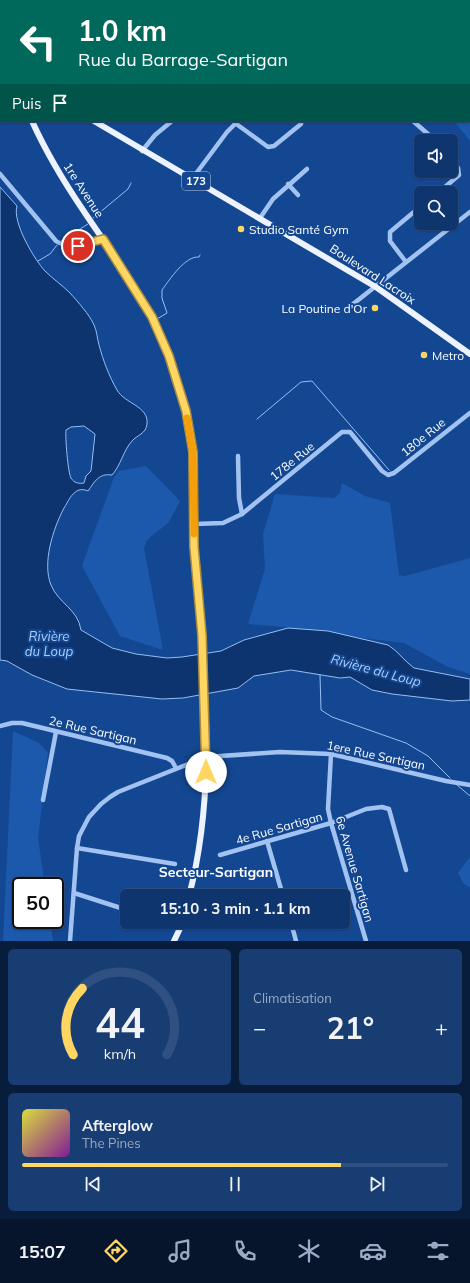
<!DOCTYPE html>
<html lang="fr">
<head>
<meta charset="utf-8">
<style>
  :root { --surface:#0f356e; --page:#183d73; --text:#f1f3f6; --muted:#9babc2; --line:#2f5081; --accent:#ffd662 }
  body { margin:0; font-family:Mulish,sans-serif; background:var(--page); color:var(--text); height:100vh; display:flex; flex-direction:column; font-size:15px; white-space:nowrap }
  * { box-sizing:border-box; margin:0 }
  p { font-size:13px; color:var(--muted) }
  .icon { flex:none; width:22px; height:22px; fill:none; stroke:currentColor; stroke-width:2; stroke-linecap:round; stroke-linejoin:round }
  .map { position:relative; height:941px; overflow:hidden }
  .drawer { display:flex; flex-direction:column; gap:8px; padding:8px; background:#081d3c; flex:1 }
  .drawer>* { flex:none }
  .guide { position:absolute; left:0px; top:0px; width:470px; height:122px; box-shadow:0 1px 3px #0004,0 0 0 1px var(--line); background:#00695c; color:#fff; overflow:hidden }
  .controls { position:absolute; left:414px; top:134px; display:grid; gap:8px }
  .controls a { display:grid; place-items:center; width:44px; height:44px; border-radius:6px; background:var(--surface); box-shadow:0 1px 3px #0004,0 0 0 1px var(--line); font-size:20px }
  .speed { position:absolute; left:12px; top:877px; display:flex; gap:8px; font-size:20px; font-weight:700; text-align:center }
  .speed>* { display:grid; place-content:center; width:52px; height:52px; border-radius:50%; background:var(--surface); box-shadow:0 1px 3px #0004,0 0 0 1px var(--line); line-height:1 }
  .speed .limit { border:2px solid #111; border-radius:6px; background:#fff; color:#111 }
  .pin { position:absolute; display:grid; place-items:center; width:34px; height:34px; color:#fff; margin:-17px; border:2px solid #fff; border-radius:50%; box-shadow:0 1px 4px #0007 }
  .me { position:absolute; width:44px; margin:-22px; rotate:0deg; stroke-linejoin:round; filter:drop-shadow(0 0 3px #0008) }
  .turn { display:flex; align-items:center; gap:14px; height:84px; padding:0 12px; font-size:18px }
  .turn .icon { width:52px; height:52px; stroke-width:2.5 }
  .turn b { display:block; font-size:28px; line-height:34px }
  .then { display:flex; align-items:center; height:38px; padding:0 12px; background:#0003; gap:8px; font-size:15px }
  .big { font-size:30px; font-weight:700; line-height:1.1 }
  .drawer .widget { flex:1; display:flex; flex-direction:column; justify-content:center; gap:6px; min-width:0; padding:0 14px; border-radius:6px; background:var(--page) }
  .drawer .dial { align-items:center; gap:0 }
  .dial svg { height:104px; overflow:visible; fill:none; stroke:var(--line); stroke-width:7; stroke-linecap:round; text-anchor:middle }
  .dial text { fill:var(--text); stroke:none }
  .song { display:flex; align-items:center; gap:12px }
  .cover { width:48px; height:48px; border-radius:6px; background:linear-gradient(135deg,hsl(60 70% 55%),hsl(290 70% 35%)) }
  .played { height:4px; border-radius:2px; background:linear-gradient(90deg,var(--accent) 75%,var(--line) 75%) }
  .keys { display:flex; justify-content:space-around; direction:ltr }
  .heat { display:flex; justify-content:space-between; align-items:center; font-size:22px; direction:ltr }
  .drawer .tiles { flex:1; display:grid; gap:8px; grid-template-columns:1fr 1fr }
  .widget:last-child { grid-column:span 2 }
  .trip { position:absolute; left:120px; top:889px; width:230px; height:40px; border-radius:6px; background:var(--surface); box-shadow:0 1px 3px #0004,0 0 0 1px var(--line); font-weight:700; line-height:40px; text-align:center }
  .menu { display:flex; height:64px; justify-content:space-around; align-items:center; background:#06152c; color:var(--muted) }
  .menu .icon { width:28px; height:28px }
  .menu .on { color:var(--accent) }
  .menu b { font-size:18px; color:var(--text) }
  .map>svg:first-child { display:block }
  .green { fill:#1c59ac }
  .water { fill:#0d346e; stroke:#94bef4; fill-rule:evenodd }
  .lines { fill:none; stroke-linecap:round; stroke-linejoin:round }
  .stream { stroke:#94bef4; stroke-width:1 }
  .minor { stroke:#a2c3f1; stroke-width:4.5 }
  .major { stroke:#ecf3ff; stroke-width:6 }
  .route-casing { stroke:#a68b40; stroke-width:10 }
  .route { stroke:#ffd662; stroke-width:7 }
  .slow { stroke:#f59e0b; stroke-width:7 }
  .poi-dot { fill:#ffd662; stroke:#144792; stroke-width:1.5 }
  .labels { text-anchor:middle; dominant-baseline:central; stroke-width:4; stroke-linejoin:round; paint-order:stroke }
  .shield { fill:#144792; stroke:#b8c8de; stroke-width:1 }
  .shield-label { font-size:11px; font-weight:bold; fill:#fff }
  .street-label { font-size:12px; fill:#fff; stroke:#144792 }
  .poi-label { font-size:12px; fill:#fff; stroke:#144792; text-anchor:start }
  .water-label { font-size:13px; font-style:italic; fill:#aecef8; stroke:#144792 }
  .quarter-label { font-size:14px; font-weight:bold; fill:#fff; stroke:#144792 }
</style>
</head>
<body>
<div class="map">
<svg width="470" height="941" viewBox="0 0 470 941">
  <rect width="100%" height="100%" fill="#144792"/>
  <g class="green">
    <polygon points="470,106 470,141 454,121 469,121"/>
    <polygon points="146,466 180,501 169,522 147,540 144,548 163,650 120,636 82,566 114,477 119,471"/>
    <polygon points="342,483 365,496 390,503 399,575 405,576 470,558 470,674 448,667 404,643 347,636 328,631 248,624 265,569 263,534 275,494 334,498 340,493"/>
    <polygon points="13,731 39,743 48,753 38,838 45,886 21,886 21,920 50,920 53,941 3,941"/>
    <polygon points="470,857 470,888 463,883 458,873"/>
  </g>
  <path class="water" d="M0,187l17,19c-5,16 17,53 28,65 8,8 17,14 25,22 8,9 19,21 24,32 3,6 3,13 5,20 4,15 10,31 18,45 8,14 32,16 30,34 -1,10 -10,11 -15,17 -9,10 -11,24 -20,34 -13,-2 -17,6 -24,16 -2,-1 -6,-2 -9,-1 -8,3 -11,12 -15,18 -11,21 -22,55 -13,77 7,18 27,24 30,45l31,18 24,6 31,4 15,-1 39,-6 23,-11 44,-12 40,3 60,14c10,6 16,16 26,23l56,11v21l-18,1 -60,-7 -20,-4 -22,-13 -10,1 -49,-8 -37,6 -16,12 -55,10 -21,1 -95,-10 -35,-14 -25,-14 -7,-1zM84,426l11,8 -4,37 -5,5 -2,7c-5,1 -10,0 -13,-5 -3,-5 -6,-42 -5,-48l5,-3z"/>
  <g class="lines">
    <g class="stream">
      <polyline points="93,218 128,189 131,183"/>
      <polyline points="61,241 88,224"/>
      <polyline points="38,261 50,254 57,245"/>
      <path d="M157,319l10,-6 -5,-15v-8c8,-11 23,-34 37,-33l1,-2"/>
      <polyline points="257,419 301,382 312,381 389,470"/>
      <polyline points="320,675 321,710 332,717 406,743 428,756 450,778"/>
      <polyline points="457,785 470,796"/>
    </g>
    <g class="minor">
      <polyline points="403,0 404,1"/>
      <polyline points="131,1 132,0"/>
      <polyline points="195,1 196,0"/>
      <polyline points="258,1 259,0"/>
      <polyline points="320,1 321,0"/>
      <polyline points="385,1 386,0"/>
      <polyline points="453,1 454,0"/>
      <polyline points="469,62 470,62"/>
      <polyline points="413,121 436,141"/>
      <polyline points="235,123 268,147 274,146 301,124"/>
      <polyline points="142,151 155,135 172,121"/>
      <path d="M0,174l56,67c15,10 32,3 47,-2"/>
      <polyline points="192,179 227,132 238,121"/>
      <polyline points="288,184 298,195"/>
      <polyline points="438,193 459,175 458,168 451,160"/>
      <polyline points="260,218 273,199 307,169"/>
      <polyline points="406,262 390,241 390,232 421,206"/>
      <polyline points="346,311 348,308 470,212"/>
      <polyline points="238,456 239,498 242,514"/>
      <polyline points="194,524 223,523 242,514 342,432 350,432 382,471 388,475 394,473 470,413"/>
      <polyline points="0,726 12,723 22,723 167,758 172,761 176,768"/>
      <polyline points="331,754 328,809 331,823 366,941"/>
      <polyline points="43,800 56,732"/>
      <polyline points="267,841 283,896"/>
      <polyline points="77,848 175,864"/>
      <polyline points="220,855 331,823 366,809 382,807 389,809 406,870"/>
      <polyline points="74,893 127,910"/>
      <polyline points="164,922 180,927"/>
      <polyline points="291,922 296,941"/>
      <polyline points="70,941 77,848 79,836 89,817 101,804 110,797 118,792 206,757 280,752 331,754 446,781 470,785"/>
    </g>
    <g class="major">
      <polyline points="0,47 1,48"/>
      <path d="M32,121c14,31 32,61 51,89 27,41 58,80 77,126 17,37 30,77 33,118 2,32 -1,63 1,95 9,115 25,233 -5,347"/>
      <polyline points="94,121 376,287 470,354"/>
      <polyline points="174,941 183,922"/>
    </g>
  </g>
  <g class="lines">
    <defs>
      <polyline id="route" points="78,246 103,239 152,317 169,356 186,411 193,452 194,547 202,635 206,772"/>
    </defs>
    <use href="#route" class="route-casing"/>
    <use href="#route" class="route"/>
    <polyline class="slow" points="187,418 193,452 194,534"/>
  </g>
  <g class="poi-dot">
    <circle cx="241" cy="229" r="4"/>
    <circle cx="375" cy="308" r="4"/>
    <circle cx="424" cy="355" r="4"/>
  </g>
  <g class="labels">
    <rect class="shield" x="182" y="172" width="28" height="18" rx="3"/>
    <g class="shield-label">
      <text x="196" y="181">173</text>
    </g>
    <g class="street-label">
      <text transform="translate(84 190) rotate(57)">1re Avenue</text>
      <text transform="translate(373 274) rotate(33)">Boulevard Lacroix</text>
      <text transform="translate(423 437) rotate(-39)">180e Rue</text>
      <text transform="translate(292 461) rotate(-39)">178e Rue</text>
      <text transform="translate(93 730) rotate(13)">2e Rue Sartigan</text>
      <text transform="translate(376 755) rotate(12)">1ere Rue Sartigan</text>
      <text transform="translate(279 828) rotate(-16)">4e Rue Sartigan</text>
      <text transform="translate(355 869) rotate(74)">6e Avenue Sartigan</text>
    </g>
    <g class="poi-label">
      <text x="249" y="229">Studio Santé Gym</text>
      <text x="367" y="308" text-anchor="end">La Poutine d'Or</text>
      <text x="432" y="355">Metro</text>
    </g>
    <g class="water-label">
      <text x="49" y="636">Rivière<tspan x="49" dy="15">du Loup</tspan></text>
      <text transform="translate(376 670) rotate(15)">Rivière du Loup</text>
    </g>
    <g class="quarter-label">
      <text x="216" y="872">Secteur-Sartigan</text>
    </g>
  </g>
</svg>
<div class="controls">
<a><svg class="icon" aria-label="sound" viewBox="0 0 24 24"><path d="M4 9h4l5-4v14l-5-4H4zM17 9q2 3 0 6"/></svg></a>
<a><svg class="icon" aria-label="search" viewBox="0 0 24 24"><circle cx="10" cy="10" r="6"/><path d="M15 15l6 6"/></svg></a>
</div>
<div class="speed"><div class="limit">50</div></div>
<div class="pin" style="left:78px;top:246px;background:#d93025"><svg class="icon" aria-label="arrive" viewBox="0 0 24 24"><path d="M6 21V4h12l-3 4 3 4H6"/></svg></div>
<svg class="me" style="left:206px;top:772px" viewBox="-20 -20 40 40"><circle r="19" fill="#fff"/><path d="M0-13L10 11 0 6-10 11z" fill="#ffd662"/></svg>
<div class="trip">15:10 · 3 min · 1.1 km</div>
<div class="guide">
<div class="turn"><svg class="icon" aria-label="left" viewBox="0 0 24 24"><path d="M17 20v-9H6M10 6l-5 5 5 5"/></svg><div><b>1.0 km</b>Rue du Barrage-Sartigan</div></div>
<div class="then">Puis<svg class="icon" aria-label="arrive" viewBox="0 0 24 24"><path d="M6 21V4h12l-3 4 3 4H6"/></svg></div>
</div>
</div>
<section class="drawer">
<div class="tiles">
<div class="widget dial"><svg viewBox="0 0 100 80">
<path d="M14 69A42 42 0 1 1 86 69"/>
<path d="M14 69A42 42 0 0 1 21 18" stroke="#ffd662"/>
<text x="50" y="56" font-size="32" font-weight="700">44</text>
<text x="50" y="72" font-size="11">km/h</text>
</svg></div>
<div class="widget"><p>Climatisation</p>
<div class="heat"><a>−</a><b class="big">21°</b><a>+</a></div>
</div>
<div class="widget">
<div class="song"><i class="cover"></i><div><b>Afterglow</b><p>The Pines</p></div></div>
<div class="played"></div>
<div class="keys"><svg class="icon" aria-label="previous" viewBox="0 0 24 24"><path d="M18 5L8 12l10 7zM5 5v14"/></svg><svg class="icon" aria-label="pause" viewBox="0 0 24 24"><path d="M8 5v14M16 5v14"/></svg><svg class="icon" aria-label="next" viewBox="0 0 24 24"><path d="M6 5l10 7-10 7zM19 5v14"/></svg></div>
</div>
</div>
</section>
<nav class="menu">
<b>15:07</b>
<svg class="icon on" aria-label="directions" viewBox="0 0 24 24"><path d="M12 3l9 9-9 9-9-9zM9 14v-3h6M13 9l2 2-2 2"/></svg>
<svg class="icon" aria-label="music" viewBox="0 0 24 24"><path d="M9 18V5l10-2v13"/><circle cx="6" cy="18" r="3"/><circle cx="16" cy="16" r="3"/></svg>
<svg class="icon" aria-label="phone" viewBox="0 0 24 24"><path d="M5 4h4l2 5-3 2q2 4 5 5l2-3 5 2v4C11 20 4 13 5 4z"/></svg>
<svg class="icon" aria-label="climate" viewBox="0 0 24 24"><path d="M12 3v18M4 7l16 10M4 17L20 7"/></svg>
<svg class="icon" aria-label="car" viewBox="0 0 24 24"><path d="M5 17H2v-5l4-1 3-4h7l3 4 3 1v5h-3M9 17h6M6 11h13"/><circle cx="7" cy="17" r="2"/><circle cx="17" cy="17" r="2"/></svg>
<svg class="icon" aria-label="filters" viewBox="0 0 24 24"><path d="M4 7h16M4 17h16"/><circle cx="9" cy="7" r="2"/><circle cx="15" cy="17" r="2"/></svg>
</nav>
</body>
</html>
